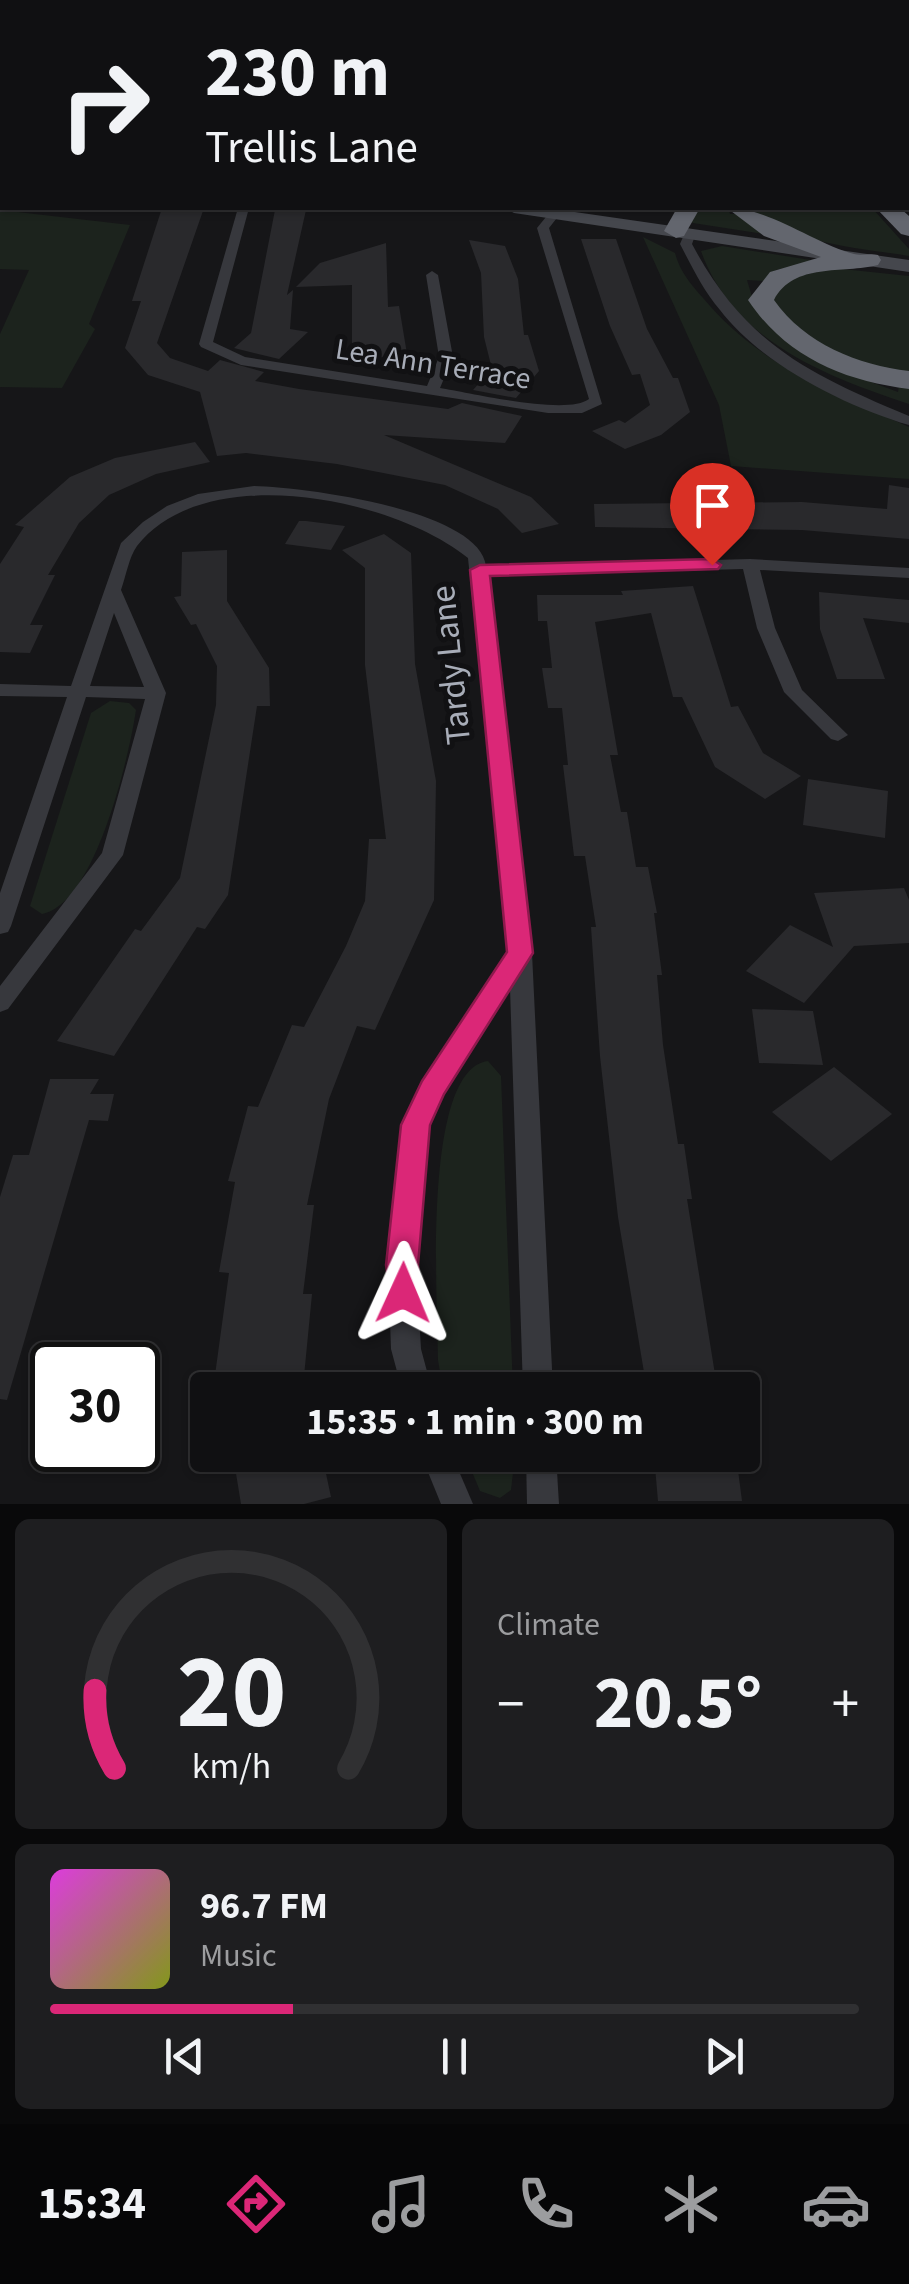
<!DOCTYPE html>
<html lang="en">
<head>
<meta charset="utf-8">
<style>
  :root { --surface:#101012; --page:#1e1e20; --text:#f1f3f6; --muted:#9c9d9f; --line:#303032; --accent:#db2777 }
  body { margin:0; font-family:"Source Sans 3",sans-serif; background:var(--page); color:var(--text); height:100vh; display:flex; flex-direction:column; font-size:38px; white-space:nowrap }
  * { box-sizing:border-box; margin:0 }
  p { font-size:32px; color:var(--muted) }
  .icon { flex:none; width:55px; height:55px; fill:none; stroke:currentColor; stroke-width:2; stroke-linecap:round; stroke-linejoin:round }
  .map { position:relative; height:1504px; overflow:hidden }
  .side { display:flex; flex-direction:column; gap:15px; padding:15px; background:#09090a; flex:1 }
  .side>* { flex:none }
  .hud { position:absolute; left:0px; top:0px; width:910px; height:210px; box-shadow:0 2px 8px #0004,0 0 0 2px var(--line); background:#101012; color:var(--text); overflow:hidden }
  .speed { position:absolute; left:30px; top:1342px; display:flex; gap:20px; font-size:50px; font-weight:700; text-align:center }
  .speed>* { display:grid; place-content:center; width:130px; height:130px; border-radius:50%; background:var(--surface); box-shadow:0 2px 8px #0004,0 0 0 2px var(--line); line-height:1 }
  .speed .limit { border:5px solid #111; border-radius:15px; background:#fff; color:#111 }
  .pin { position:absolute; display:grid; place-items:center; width:85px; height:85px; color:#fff; margin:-102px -42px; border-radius:50% 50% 50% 0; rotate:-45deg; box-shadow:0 0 10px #0007 }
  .pin .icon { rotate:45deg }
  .me { position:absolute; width:110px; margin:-55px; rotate:1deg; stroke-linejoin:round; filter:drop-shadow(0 0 8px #0008) }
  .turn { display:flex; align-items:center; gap:35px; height:210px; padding:0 40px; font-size:45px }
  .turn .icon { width:130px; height:130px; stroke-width:2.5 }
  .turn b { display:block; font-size:70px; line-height:85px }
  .big { font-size:75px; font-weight:700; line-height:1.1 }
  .side .card { flex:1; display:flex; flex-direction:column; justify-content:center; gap:15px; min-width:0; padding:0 35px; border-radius:15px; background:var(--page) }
  .side .dial { align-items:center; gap:0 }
  .dial svg { height:260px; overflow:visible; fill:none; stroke:var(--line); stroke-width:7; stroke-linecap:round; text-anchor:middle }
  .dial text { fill:var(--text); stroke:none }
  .song { display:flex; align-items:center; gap:30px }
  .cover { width:120px; height:120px; border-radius:15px; background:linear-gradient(135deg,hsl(300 70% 55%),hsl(70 70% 35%)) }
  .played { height:10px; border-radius:5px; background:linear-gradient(90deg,var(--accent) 30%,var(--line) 30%) }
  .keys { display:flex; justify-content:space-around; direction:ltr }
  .heat { display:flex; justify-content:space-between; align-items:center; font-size:55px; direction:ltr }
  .side .tiles { flex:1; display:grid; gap:15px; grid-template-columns:1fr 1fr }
  .card:last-child { grid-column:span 2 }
  .trip { position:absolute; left:190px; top:1372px; width:570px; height:100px; border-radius:10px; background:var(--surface); box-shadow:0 2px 8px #0004,0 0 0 2px var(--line); font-weight:700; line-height:100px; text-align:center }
  .dock { display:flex; height:160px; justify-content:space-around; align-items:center; background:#060607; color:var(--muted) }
  .dock .icon { width:70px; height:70px }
  .dock .selected { color:var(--accent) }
  .dock b { font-size:45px; color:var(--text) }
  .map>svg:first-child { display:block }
  .green { fill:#1c231d }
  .building { fill:#29292c }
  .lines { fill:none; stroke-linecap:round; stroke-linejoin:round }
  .street { fill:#37383d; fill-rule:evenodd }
  .secondary { fill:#45474d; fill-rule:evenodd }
  .highway { fill:#63666e; fill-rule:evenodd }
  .route { fill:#db2777; stroke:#8e194d; stroke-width:2.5 }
  .labels { text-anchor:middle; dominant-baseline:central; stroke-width:10; stroke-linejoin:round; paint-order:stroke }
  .far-street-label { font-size:30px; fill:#a8adb8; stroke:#111113 }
  .street-label { font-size:35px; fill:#a8adb8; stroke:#111113 }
</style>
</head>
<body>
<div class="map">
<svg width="909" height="1504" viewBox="0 0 909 1504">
  <rect width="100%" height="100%" fill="#161618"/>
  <g class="green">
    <polygon points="698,208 728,208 730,214 738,214 771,235 693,223 690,221"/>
    <path d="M751,208h121l37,41v7c-49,-8 -121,-12 -158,-48z"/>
    <polygon points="0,210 130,225 89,324 95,329 62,388 0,387 0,334 29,270 0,269"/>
    <path d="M643,237l32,16c5,19 15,30 28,45 58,69 126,92 206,129v52l-178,-13 -12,-61z"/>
    <path d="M722,246l95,15 -41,9 -13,11 -16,-1 8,27 86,64 57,21 1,-7 10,1v18c-84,-28 -176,-63 -208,-153z"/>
    <path d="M833,268l76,8v100c-64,-13 -86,-28 -136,-69v-13l18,-16z"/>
    <path d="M110,701l19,2 7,7c-7,47 -41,194 -94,204l-12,-8 61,-193z"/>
    <path d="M488,1061l13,15 12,314h-70l-5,-30c0,-52 -17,-291 50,-299z"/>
    <polygon points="465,1455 515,1455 511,1490 500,1498 480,1491"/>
  </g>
  <g class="building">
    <polygon points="162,208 204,208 157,343 170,358 208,371 220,360 264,372 255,381 299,389 448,409 462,403 522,416 505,443 384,435 531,497 559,524 522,533 498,509 445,485 337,464 246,453 217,456 200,392 148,375 125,348 141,301 132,301"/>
    <polygon points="275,210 306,210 287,295 293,290 290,329 308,332 279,359 234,348 251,333"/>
    <polygon points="581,239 616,239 647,329 673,378 678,378 690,412 661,435 625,449 592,431 619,420 625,423 650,405 640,374 632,375 610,326"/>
    <polygon points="469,240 505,246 518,279 524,335 528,335 539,371 516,398 473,390 492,369 484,337 481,273"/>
    <polygon points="386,243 388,307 399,306 408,360 352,354 352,285 296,287 320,263"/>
    <polygon points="195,442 210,462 156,474 109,495 79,523 48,575 55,575 30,625 43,625 30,653 0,652 0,564 24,527 15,525 70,477 115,458"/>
    <polygon points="889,485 909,488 909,539 802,530 595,527 594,504 802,502 887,509"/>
    <polygon points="299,521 306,521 345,526 331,550 285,544"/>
    <polygon points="384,534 411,553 415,664 436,781 434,900 375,1030 357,1026 329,1099 307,1205 314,1205 303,1294 312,1294 304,1376 215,1375 229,1273 219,1272 235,1182 228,1181 248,1106 258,1107 292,1025 304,1027 346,946 365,901 369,839 386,839 365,665 365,568 342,550"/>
    <polygon points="227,550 227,601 269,668 270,706 257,706 228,895 205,929 197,927 114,1056 57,1041 135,929 141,931 180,878 216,705 217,666 196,624 191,625 174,597 181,596 182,552"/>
    <polygon points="693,586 731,707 738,706 763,753 801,776 765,799 715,767 682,697 673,697 651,613 595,622 618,755 610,755 621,812 627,812 636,867 648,867 657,913 654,913 662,975 657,975 663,1045 678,1144 684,1144 692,1199 687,1199 717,1387 647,1390 618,1217 600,1056 591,927 596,927 585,856 574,856 563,765 568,765 562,708 548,708 542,668 552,668 547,621 538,621 537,595 623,595 621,591"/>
    <polygon points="819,592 909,600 909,623 863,618 885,679 837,679 820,629"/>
    <polygon points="808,779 888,791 885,838 803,825"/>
    <polygon points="904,888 909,900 909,943 854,946 804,1003 746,971 790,925 833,947 814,893"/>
    <polygon points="752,1009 813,1011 823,1065 759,1063"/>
    <polygon points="834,1067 892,1114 831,1161 772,1112"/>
    <polygon points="50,1079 99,1079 90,1094 114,1094 108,1121 89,1120 7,1400 0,1399 0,1197 13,1155 29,1155"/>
    <polygon points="233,1455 322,1455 331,1497 304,1504 241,1504"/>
    <polygon points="654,1455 736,1455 742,1501 658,1501"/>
  </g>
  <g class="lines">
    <g class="street">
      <polygon points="41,0 51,0 52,2 43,2"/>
      <rect x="550" y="0" width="8" height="2"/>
      <polygon points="686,0 696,0 697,2 688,2"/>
      <path d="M238,208h11l-36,134 32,15 182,29 12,-29 -13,-82 6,-4 6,4 15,82 -13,31c31,5 127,28 149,11l-52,-171 13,-16h8l2,2 -11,14 53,176 -20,9h-34l-307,-48 -40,-18 -2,-3z"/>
      <path d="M686,230l10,3 -4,11c53,100 117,130 217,172v9c-64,-19 -148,-61 -189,-115 -17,-20 -28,-43 -40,-66z"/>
      <path d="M254,486c47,1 225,23 232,80l264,-7 159,9v10l-149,-8 15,58 27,62 46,45 -10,6 -7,-2 -47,-47 -27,-64 -14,-59 -256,7 45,377 21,437h-30l-13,-402 -67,105 -14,32 -13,140 5,84 11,41h-30l-11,-41 -3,-84 15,-140 20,-43 85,-130 -40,-394c-74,-60 -263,-99 -331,-12 -8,11 -11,30 -16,44l45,103 -43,162 -115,154 -8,3v-26l102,-133 43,-154 -59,-2 -75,229 -3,6 -8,2v-41l67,-196 -67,-1v-12l71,2 50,-143 22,-21 24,-16 31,-12zM114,613l30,74 -54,-1z"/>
      <polygon points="421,1455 452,1455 473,1504 441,1504"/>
      <polygon points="526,1455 556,1455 559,1504 527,1504"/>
    </g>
    <g class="secondary">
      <rect x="0" y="134" width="2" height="10"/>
      <polygon points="505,208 547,208 909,260 909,272 514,213"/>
    </g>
    <g class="highway">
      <polygon points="746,0 762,0 763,2 747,2"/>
      <rect x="788" y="0" width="16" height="2"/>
      <rect x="908" y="141" width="1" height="14"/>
      <polygon points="677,208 700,208 684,236 676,238 664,231"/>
      <path d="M727,208c38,-2 89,36 127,46 7,2 16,-1 24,1l3,5 -3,5c-35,9 -84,-3 -104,35 31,44 84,65 135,71v18c-66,-8 -124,-33 -161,-89l22,-28 51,-15 -57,-21z"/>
      <polygon points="876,208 900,208 909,216 909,236 901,234"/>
    </g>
  </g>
  <polygon class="route" points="712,559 721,565 718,569 490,576 533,953 444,1094 430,1125 418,1265 419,1293 415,1303 403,1307 392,1303 386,1265 401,1125 422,1081 507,952 470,570 480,565"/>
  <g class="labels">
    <g class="far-street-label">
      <text transform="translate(433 364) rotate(9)">Lea Ann Terrace</text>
    </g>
    <g class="street-label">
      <text transform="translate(451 665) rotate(-96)">Tardy Lane</text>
    </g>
  </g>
</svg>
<div class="speed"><div class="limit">30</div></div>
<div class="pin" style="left:712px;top:565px;background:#d93025"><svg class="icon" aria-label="arrive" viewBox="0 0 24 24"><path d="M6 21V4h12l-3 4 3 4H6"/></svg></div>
<svg class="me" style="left:403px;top:1293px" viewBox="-20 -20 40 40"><path d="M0-17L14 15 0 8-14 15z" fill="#db2777" stroke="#fff" stroke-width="4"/></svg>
<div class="trip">15:35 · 1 min · 300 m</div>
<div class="hud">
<div class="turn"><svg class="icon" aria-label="right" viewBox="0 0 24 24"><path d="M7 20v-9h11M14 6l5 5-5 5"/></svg><div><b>230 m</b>Trellis Lane</div></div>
</div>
</div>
<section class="side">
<div class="tiles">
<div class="card dial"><svg viewBox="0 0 100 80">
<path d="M14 69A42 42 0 1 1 86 69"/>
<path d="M14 69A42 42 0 0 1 8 45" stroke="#db2777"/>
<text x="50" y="56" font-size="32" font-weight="700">20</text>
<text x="50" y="72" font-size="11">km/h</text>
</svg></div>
<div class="card"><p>Climate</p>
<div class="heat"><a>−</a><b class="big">20.5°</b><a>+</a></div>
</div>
<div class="card">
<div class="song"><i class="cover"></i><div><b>96.7 FM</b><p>Music</p></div></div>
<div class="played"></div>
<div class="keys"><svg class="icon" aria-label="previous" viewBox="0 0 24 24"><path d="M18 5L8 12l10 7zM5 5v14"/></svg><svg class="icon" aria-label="pause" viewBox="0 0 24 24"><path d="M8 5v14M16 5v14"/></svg><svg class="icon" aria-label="next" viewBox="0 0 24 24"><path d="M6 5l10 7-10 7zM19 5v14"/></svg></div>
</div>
</div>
</section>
<nav class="dock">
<b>15:34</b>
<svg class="icon selected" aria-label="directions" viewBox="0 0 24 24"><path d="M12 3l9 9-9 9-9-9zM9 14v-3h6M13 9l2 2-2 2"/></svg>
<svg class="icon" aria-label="music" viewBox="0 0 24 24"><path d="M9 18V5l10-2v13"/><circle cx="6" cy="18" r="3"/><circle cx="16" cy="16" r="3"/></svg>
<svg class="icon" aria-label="phone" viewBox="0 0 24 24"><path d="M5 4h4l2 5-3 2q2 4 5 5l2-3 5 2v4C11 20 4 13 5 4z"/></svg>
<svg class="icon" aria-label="climate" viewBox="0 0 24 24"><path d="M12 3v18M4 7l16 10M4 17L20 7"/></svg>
<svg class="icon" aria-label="car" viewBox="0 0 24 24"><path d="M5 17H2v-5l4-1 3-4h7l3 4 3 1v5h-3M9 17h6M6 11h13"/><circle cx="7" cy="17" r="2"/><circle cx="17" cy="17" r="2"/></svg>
</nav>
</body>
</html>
